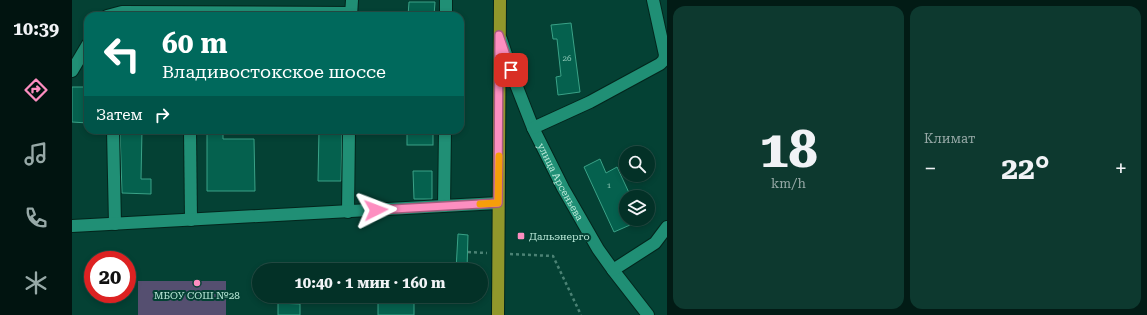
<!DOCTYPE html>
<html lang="ru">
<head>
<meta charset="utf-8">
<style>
  :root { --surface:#033127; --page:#0d392f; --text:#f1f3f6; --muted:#97a9a7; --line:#244c44; --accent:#fd8ec0 }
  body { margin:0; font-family:"Roboto Serif",serif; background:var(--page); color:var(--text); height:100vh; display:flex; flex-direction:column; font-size:15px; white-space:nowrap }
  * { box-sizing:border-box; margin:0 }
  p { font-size:13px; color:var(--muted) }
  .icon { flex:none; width:22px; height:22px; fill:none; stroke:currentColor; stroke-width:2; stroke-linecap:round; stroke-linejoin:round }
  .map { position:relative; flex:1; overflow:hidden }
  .details { display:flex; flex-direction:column; gap:6px; padding:6px; background:#021b15; width:480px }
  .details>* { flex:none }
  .guide { position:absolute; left:12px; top:12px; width:380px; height:122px; border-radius:12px; box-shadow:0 2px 6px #0003,0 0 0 1px var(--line); background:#00695c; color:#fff; overflow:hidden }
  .tools { position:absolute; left:547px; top:146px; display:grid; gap:8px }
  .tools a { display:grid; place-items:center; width:36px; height:36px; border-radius:50%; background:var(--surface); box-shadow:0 2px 6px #0003,0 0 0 1px var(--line); font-size:20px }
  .speed { position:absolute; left:12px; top:251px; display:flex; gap:8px; font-size:20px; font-weight:700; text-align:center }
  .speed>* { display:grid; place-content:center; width:52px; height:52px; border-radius:50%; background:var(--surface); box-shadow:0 2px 6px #0003,0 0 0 1px var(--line); line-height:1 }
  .speed .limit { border:6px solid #d22; background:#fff; color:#111 }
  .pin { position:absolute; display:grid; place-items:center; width:34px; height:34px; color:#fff; margin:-17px; border-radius:8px; box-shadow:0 2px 6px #0006 }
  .me { position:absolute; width:44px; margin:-22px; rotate:87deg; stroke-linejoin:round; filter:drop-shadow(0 0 3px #0008) }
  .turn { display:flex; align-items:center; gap:14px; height:84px; padding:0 12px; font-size:18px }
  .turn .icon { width:52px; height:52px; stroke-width:2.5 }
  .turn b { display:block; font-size:28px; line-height:34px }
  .then { display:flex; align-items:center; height:38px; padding:0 12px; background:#0003; gap:8px; font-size:15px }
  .big { font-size:30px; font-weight:700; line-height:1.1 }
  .details .tile { flex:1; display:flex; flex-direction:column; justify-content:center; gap:6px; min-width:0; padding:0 14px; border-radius:12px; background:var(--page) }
  .details .dial { align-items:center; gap:0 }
  .dial b { font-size:52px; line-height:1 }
  .heat { display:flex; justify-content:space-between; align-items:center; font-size:22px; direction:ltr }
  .details .tiles { flex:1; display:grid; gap:6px; grid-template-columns:repeat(2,1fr) }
  .trip { position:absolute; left:180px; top:263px; width:236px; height:40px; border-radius:20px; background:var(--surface); box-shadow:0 2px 6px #0003,0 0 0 1px var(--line); font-weight:700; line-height:40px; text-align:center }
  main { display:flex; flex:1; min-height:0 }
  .menu { display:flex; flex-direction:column; width:72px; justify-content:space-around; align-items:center; background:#011410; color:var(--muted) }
  .menu .icon { width:28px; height:28px }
  .menu .selected { color:var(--accent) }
  .menu b { font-size:18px; color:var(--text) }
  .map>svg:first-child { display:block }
  .green { fill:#554f70 }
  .building { fill:#05614e; stroke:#3aa287 }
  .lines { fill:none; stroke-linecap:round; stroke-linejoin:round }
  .minor-casing { stroke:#03251c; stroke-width:14 }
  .highway-casing { stroke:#03251c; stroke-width:14 }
  .path { stroke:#4b8274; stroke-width:2.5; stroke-dasharray:3 3; stroke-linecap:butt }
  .minor { stroke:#208f75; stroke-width:12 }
  .highway { stroke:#91972b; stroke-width:12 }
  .route-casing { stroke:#a45c7d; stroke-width:10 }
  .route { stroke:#fd8ec0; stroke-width:7 }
  .slow { stroke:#f59e0b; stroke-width:7 }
  .poi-dot { fill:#fd8ec0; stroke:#044134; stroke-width:1.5 }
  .labels { text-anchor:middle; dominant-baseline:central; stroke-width:4; stroke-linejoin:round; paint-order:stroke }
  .number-label { font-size:8px; fill:#8ec8b7 }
  .street-label { font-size:10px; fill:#bceada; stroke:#044134 }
  .poi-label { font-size:10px; fill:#bceada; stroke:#044134; text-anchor:start }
</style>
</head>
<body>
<main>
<nav class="menu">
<b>10:39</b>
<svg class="icon selected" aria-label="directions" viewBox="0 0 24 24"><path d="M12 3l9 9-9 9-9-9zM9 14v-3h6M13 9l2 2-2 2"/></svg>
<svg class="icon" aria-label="music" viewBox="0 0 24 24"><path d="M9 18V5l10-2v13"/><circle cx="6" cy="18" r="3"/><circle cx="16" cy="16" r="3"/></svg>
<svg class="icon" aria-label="phone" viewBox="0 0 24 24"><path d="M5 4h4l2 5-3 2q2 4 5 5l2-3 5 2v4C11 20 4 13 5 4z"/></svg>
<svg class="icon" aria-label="climate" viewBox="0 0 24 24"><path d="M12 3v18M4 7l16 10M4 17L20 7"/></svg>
</nav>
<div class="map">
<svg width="595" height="315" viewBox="0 0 595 315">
  <rect width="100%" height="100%" fill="#044134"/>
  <rect class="green" x="66" y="281" width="88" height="34"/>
  <g class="building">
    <polygon points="337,2 363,2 362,16 336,16"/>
    <polygon points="499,23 508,92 486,95 484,77 489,76 485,39 481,39 479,25"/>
    <polygon points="0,87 16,87 16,123 0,122"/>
    <polygon points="48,130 70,130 69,179 79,179 79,194 50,193"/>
    <polygon points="135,130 151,130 151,139 182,139 183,191 135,191"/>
    <polygon points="247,130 270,130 269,181 246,181"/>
    <rect x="335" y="130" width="26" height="15"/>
    <polygon points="528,159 534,173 545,167 559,197 554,197 554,201 549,203 554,215 554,219 556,219 558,225 542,232 512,167"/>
    <polygon points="341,171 360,171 360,199 342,199"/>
    <polygon points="386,234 396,235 395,270 384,270"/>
    <rect x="306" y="296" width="36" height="19"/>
    <polygon points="206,303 228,304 228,315 206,315"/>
  </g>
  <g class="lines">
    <defs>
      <g id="minor">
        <polyline points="35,16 50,12 279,13"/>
        <polyline points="279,16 280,0"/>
        <polyline points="374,16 374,0"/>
        <path id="s1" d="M429,39l14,43 18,46 30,60 35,61 15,21 35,45"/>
        <polyline points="0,71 16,44"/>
        <polyline points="461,128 518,102 588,64 592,60 593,55 581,0"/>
        <polyline points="41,130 43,224"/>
        <polyline points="118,130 119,220"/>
        <polyline points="372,206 373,130"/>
        <polyline points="276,212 277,130"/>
        <polyline points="0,226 426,203"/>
        <polyline points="541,270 583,243 595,227"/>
      </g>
      <polyline id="highway" points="426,315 428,0"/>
    </defs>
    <use href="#minor" class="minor-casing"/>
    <use href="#highway" class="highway-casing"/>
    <g class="path">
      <polyline points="396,252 415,253"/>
      <polyline points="438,254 481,256 509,315"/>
    </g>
    <use href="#minor" class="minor"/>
    <use href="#highway" class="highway"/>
  </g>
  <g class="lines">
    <defs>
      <polyline id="route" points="304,210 426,203 427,35 439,70"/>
    </defs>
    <use href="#route" class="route-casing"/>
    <use href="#route" class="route"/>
    <polyline class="slow" points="408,204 426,203 427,156"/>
  </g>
  <g class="poi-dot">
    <rect x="445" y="232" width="8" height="8" rx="2"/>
    <circle cx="125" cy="283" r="4"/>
  </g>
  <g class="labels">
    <g class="number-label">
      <text x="495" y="58">26</text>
      <text x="537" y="185">1</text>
    </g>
    <g class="street-label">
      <text stroke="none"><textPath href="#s1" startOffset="155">улица Арсеньева</textPath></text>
    </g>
    <g class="poi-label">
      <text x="457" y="236">Дальэнерго</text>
      <text x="125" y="295" text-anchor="middle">МБОУ СОШ №28</text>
    </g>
  </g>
</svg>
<div class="tools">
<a><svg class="icon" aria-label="search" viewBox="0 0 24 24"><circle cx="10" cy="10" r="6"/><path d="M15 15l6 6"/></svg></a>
<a><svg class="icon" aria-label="layers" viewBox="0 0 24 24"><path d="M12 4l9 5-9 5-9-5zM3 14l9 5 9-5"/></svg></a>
</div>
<div class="speed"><div class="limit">20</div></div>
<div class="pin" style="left:439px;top:70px;background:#d93025"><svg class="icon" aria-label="arrive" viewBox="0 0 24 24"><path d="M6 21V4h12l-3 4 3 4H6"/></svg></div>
<svg class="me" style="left:304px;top:210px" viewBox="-20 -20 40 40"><path d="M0-17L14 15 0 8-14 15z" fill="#fd8ec0" stroke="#fff" stroke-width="4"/></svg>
<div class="trip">10:40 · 1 мин · 160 m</div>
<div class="guide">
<div class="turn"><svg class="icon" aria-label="left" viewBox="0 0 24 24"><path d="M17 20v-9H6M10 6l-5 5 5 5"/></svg><div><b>60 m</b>Владивостокское шоссе</div></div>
<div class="then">Затем<svg class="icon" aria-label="right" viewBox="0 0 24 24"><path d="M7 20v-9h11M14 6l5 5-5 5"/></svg></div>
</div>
</div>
<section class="details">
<div class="tiles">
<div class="tile dial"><b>18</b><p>km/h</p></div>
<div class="tile"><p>Климат</p>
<div class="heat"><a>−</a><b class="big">22°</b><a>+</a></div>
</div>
</div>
</section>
</main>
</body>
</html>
